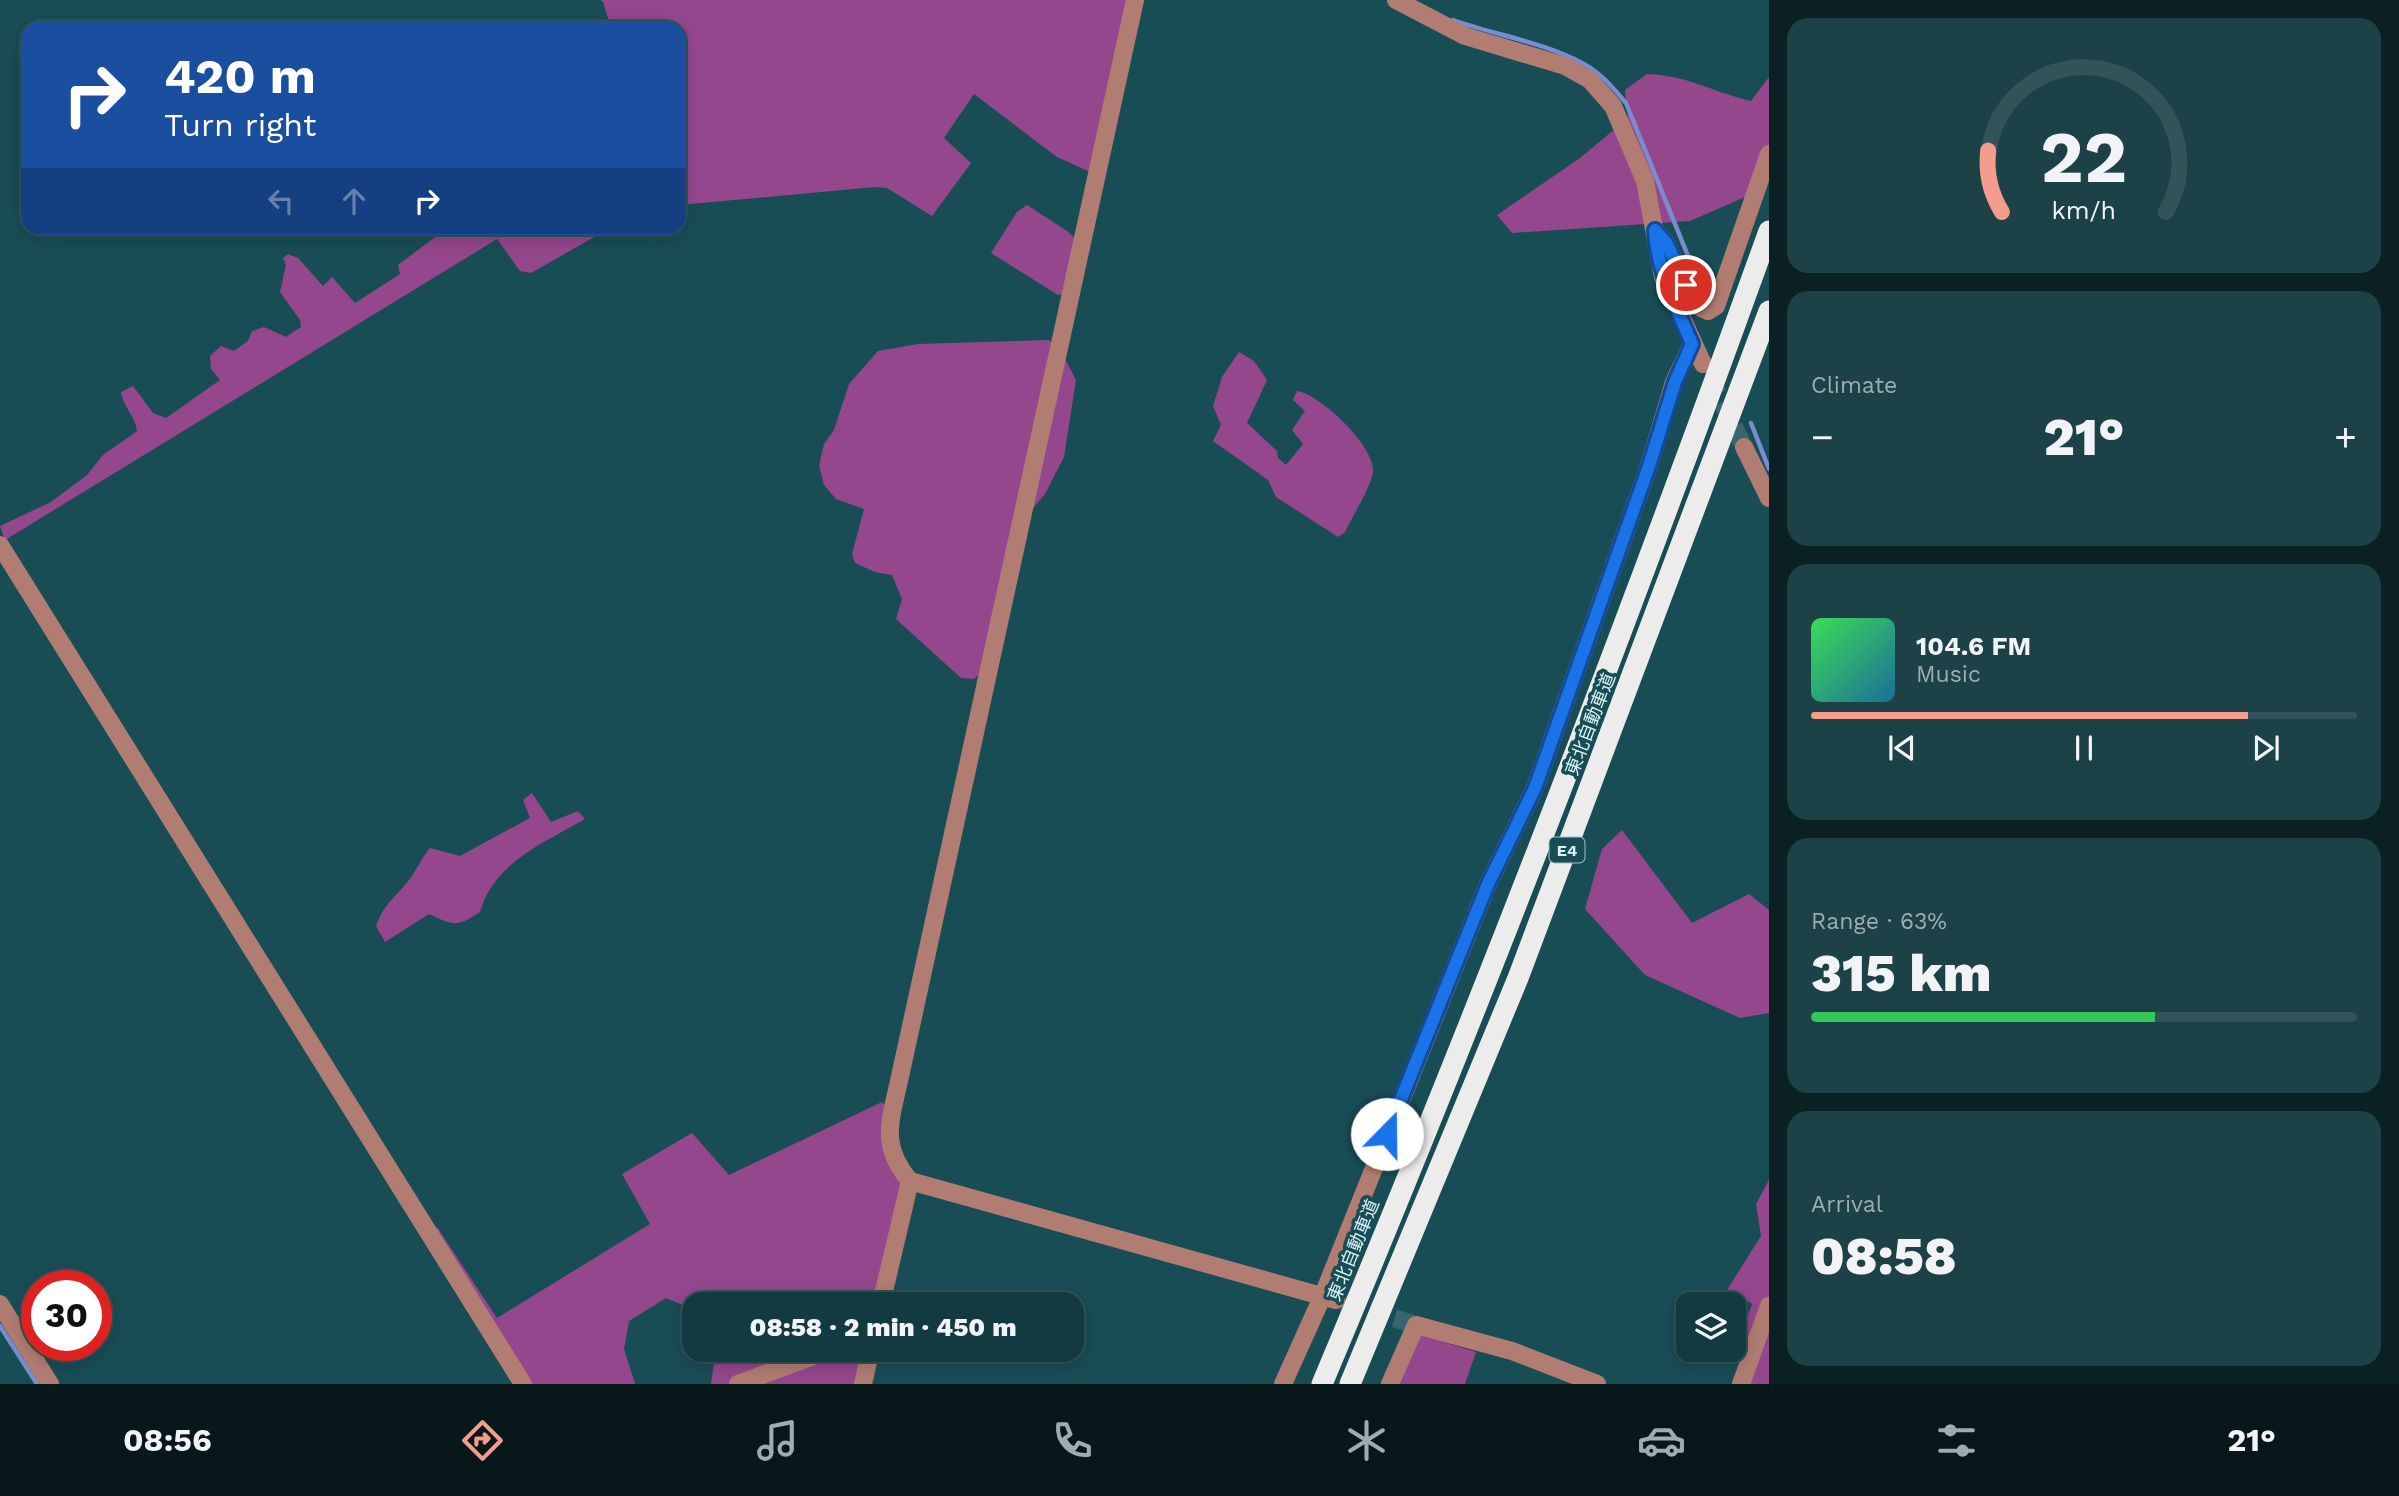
<!DOCTYPE html>
<html lang="en">
<head>
<meta charset="utf-8">
<style>
  :root { --surface:#133a40; --page:#1c4147; --text:#f1f3f6; --muted:#9dadb1; --line:#325459; --accent:#f49d8d }
  body { margin:0; font-family:"Work Sans","Noto Sans JP",sans-serif; background:var(--page); color:var(--text); height:100vh; display:flex; flex-direction:column; font-size:26px; white-space:nowrap }
  * { box-sizing:border-box; margin:0 }
  p { font-size:23px; color:var(--muted) }
  .icon { flex:none; width:38px; height:38px; fill:none; stroke:currentColor; stroke-width:2; stroke-linecap:round; stroke-linejoin:round }
  .map { position:relative; flex:1; overflow:hidden }
  .sheet { display:flex; flex-direction:column; gap:18px; padding:18px; background:#0a2023; width:630px }
  .sheet>* { flex:none }
  .banner { position:absolute; left:21px; top:21px; width:665px; height:214px; border-radius:21px; box-shadow:0 4px 18px #0003,0 0 0 2px var(--line); background:#1a4fa0; color:#fff; overflow:hidden }
  .tools { position:absolute; left:1676px; top:1292px; display:grid; gap:14px }
  .tools a { display:grid; place-items:center; width:70px; height:70px; border-radius:14px; background:var(--surface); box-shadow:0 4px 18px #0003,0 0 0 2px var(--line); font-size:35px }
  .speed { position:absolute; left:21px; top:1270px; display:flex; gap:14px; font-size:35px; font-weight:700; text-align:center }
  .speed>* { display:grid; place-content:center; width:91px; height:91px; border-radius:50%; background:var(--surface); box-shadow:0 4px 18px #0003,0 0 0 2px var(--line); line-height:1 }
  .speed .limit { border:10px solid #d22; background:#fff; color:#111 }
  .pin { position:absolute; display:grid; place-items:center; width:60px; height:60px; color:#fff; margin:-30px; border:4px solid #fff; border-radius:50%; box-shadow:0 2px 7px #0007 }
  .me { position:absolute; width:77px; margin:-38px; rotate:22deg; stroke-linejoin:round; filter:drop-shadow(0 0 5px #0008) }
  .turn { display:flex; align-items:center; gap:24px; height:147px; padding:0 28px; font-size:32px }
  .turn .icon { width:91px; height:91px; stroke-width:2.5 }
  .turn b { display:block; font-size:49px; line-height:60px }
  .lanes { display:flex; align-items:center; height:66px; padding:0 28px; background:#0003; justify-content:center; gap:35px; direction:ltr }
  .lanes .off { opacity:.35 }
  .big { font-size:52px; font-weight:800; line-height:1.1 }
  .sheet .widget { flex:1; display:flex; flex-direction:column; justify-content:center; gap:10px; min-width:0; padding:0 24px; border-radius:21px; background:var(--page) }
  .sheet .dial { align-items:center; gap:0 }
  .dial svg { height:182px; overflow:visible; fill:none; stroke:var(--line); stroke-width:7; stroke-linecap:round; text-anchor:middle }
  .dial text { fill:var(--text); stroke:none }
  .song { display:flex; align-items:center; gap:21px }
  .cover { width:84px; height:84px; border-radius:10px; background:linear-gradient(135deg,hsl(130 70% 55%),hsl(200 70% 35%)) }
  .played { height:7px; border-radius:4px; background:linear-gradient(90deg,var(--accent) 80%,var(--line) 80%) }
  .keys { display:flex; justify-content:space-around; direction:ltr }
  .heat { display:flex; justify-content:space-between; align-items:center; font-size:38px; direction:ltr }
  .charge { height:10px; border-radius:5px; background:linear-gradient(90deg,#34c759 63%,var(--line) 0) }
  .trip { position:absolute; left:682px; top:1292px; width:402px; height:70px; border-radius:21px; background:var(--surface); box-shadow:0 4px 18px #0003,0 0 0 2px var(--line); font-weight:800; line-height:70px; text-align:center }
  .tabs { display:flex; height:112px; justify-content:space-around; align-items:center; background:#08171a; color:var(--muted) }
  .tabs .icon { width:49px; height:49px }
  .tabs .active { color:var(--accent) }
  .tabs b { font-size:32px; color:var(--text) }
  main { display:flex; flex:1; min-height:0 }
  .map>svg:first-child { display:block }
  .green { fill:#95478e }
  .lines { fill:none; stroke-linecap:round; stroke-linejoin:round }
  .stream { stroke:#778dd0; stroke-width:4.5 }
  .minor-tunnel { stroke:#36666e; stroke-width:18; stroke-dasharray:18 9; stroke-linecap:butt }
  .minor { stroke:#b17d73; stroke-width:18 }
  .highway { stroke:#ececec; stroke-width:21 }
  .route-casing { stroke:#114b97; stroke-width:18 }
  .route { stroke:#1a73e8; stroke-width:12 }
  .labels { text-anchor:middle; dominant-baseline:central; stroke-width:7; stroke-linejoin:round; paint-order:stroke }
  .shield { fill:#194d56; stroke:#9fc0c7; stroke-width:2 }
  .shield-label { font-size:16px; font-weight:bold; fill:#d8f2f7 }
  .street-label { font-size:18px; fill:#d8f2f7; stroke:#194d56 }
</style>
</head>
<body>
<main>
<div class="map">
<svg width="1769" height="1384" viewBox="0 0 1769 1384">
  <rect width="100%" height="100%" fill="#194d56"/>
  <g class="green">
    <polygon points="600,0 1143,0 1090,172 1057,157 974,94 944,138 971,163 932,216 887,188 875,187 679,205 679,28 611,28 603,2"/>
    <path d="M1647,74c43,2 65,18 104,27l18,-24v70l-17,47 -62,27 -178,12 -15,-18 83,-57 48,-40 -3,-28z"/>
    <polygon points="1027,205 1067,231 1078,241 1064,294 1058,295 991,253 1017,212"/>
    <path d="M447,228h163l-79,45 -11,-2 -23,-32 -492,301 -5,-14 51,-24 36,-27 16,-20 34,-24c-2,-16 -14,-24 -16,-39l12,-6 20,27 13,5 54,-38 -9,-11 -1,-13 11,-10 13,5 14,-10 4,-10 12,-4 22,10 15,-10 -1,-7 -20,-28 6,-27 -3,-7 5,-4 10,4 25,28 9,-9 23,26 45,-29 -2,-9z"/>
    <polygon points="1049,340 1061,351 1076,380 1064,457 1045,494 1012,533 980,673 974,679 961,678 896,619 902,599 892,575 875,572 855,563 852,554 864,509 836,499 824,485 819,466 824,444 834,430 849,384 878,351 918,344"/>
    <path d="M1239,352l15,9 13,19 -20,43 30,28 1,7 8,7 17,-21 -11,-14 13,-19 -12,-11 4,-9c23,3 79,56 76,81 -2,15 -21,45 -28,60l-7,5 -62,-40 -8,-17 -55,-39 8,-16 -8,-19 9,-29z"/>
    <path d="M532,793l19,29 27,-11 7,8c-41,24 -91,43 -105,93 -23,15 -26,14 -51,2l-44,28 -9,-16c8,-21 15,-25 29,-41 10,-11 15,-25 25,-37l30,8 70,-38 -7,-18z"/>
    <polygon points="1622,830 1692,923 1749,894 1769,910 1769,1013 1740,1018 1645,975 1585,909 1602,849"/>
    <polygon points="882,1102 890,1111 905,1180 880,1304 695,1304 695,1310 666,1298 629,1321 624,1349 635,1384 526,1384 430,1230 437,1227 497,1318 650,1224 622,1174 692,1133 729,1175"/>
    <polygon points="1769,1180 1769,1384 1733,1384 1742,1359 1736,1348 1752,1304 1727,1290 1761,1236 1756,1204"/>
    <polygon points="1421,1335 1476,1352 1465,1384 1399,1384"/>
    <polygon points="716,1349 870,1349 862,1384 711,1384"/>
  </g>
  <g class="lines">
    <g class="stream">
      <path d="M1453,20c42,15 90,22 129,43 18,9 31,25 44,40l77,190"/>
      <polyline points="1751,423 1769,469"/>
      <polyline points="0,1326 37,1384"/>
    </g>
    <g class="minor-tunnel">
      <polyline points="1710,378 1744,447"/>
      <polyline points="1343,1302 1416,1325"/>
    </g>
    <g class="minor">
      <path d="M1135,0l-236,1081c-9,41 -19,65 11,100l426,119"/>
      <polyline points="1396,0 1465,36 1565,66 1590,80 1613,106 1645,181 1663,277 1703,364"/>
      <polyline points="1655,230 1667,244 1695,305 1708,311 1716,306 1769,154"/>
      <polyline points="1744,447 1769,498"/>
      <polyline points="0,545 523,1384"/>
      <polyline points="0,1304 50,1384"/>
      <polyline points="881,1304 910,1181"/>
      <polyline points="738,1384 832,1349"/>
      <polyline points="863,1384 871,1349"/>
      <polyline points="1283,1384 1323,1295 1488,884 1535,788 1649,466 1674,382 1692,344"/>
      <polyline points="1390,1384 1416,1325 1512,1351 1597,1384"/>
      <polyline points="1741,1384 1769,1306"/>
    </g>
    <g class="highway">
      <path d="M1322,1384c160,-380 307,-765 447,-1153"/>
      <polyline points="1350,1384 1518,978 1769,311"/>
    </g>
  </g>
  <g class="lines">
    <defs>
      <path id="route" d="M1387,1134l101,-250 47,-96 114,-322 26,-84 17,-38c-16,-38 -35,-73 -37,-114l12,14 19,41"/>
    </defs>
    <use href="#route" class="route-casing"/>
    <use href="#route" class="route"/>
  </g>
  <g class="labels">
    <rect class="shield" x="1549.5" y="837.5" width="35" height="25" rx="5"/>
    <g class="shield-label">
      <text x="1567" y="850">E4</text>
    </g>
    <g class="street-label">
      <text transform="translate(1590 724) rotate(-69)">東北自動車道</text>
      <text transform="translate(1353 1250) rotate(-68)">東北自動車道</text>
    </g>
  </g>
</svg>
<div class="tools">
<a><svg class="icon" aria-label="layers" viewBox="0 0 24 24"><path d="M12 4l9 5-9 5-9-5zM3 14l9 5 9-5"/></svg></a>
</div>
<div class="speed"><div class="limit">30</div></div>
<div class="pin" style="left:1686px;top:285px;background:#d93025"><svg class="icon" aria-label="arrive" viewBox="0 0 24 24"><path d="M6 21V4h12l-3 4 3 4H6"/></svg></div>
<svg class="me" style="left:1387px;top:1134px" viewBox="-20 -20 40 40"><circle r="19" fill="#fff"/><path d="M0-13L10 11 0 6-10 11z" fill="#1a73e8"/></svg>
<div class="trip">08:58 · 2 min · 450 m</div>
<div class="banner">
<div class="turn"><svg class="icon" aria-label="right" viewBox="0 0 24 24"><path d="M7 20v-9h11M14 6l5 5-5 5"/></svg><div><b>420 m</b>Turn right</div></div>
<div class="lanes"><svg class="icon off" aria-label="left" viewBox="0 0 24 24"><path d="M17 20v-9H6M10 6l-5 5 5 5"/></svg><svg class="icon off" aria-label="ahead" viewBox="0 0 24 24"><path d="M12 20V5M6 11l6-6 6 6"/></svg><svg class="icon" aria-label="right" viewBox="0 0 24 24"><path d="M7 20v-9h11M14 6l5 5-5 5"/></svg></div>
</div>
</div>
<section class="sheet">
<div class="widget dial"><svg viewBox="0 0 100 80">
<path d="M14 69A42 42 0 1 1 86 69"/>
<path d="M14 69A42 42 0 0 1 8 42" stroke="#f49d8d"/>
<text x="50" y="56" font-size="32" font-weight="700">22</text>
<text x="50" y="72" font-size="11">km/h</text>
</svg></div>
<div class="widget"><p>Climate</p>
<div class="heat"><a>−</a><b class="big">21°</b><a>+</a></div>
</div>
<div class="widget">
<div class="song"><i class="cover"></i><div><b>104.6 FM</b><p>Music</p></div></div>
<div class="played"></div>
<div class="keys"><svg class="icon" aria-label="previous" viewBox="0 0 24 24"><path d="M18 5L8 12l10 7zM5 5v14"/></svg><svg class="icon" aria-label="pause" viewBox="0 0 24 24"><path d="M8 5v14M16 5v14"/></svg><svg class="icon" aria-label="next" viewBox="0 0 24 24"><path d="M6 5l10 7-10 7zM19 5v14"/></svg></div>
</div>
<div class="widget"><p>Range · 63%</p><b class="big">315 km</b><div class="charge"></div></div>
<div class="widget"><p>Arrival</p><b class="big">08:58</b></div>
</section>
</main>
<nav class="tabs">
<b>08:56</b>
<svg class="icon active" aria-label="directions" viewBox="0 0 24 24"><path d="M12 3l9 9-9 9-9-9zM9 14v-3h6M13 9l2 2-2 2"/></svg>
<svg class="icon" aria-label="music" viewBox="0 0 24 24"><path d="M9 18V5l10-2v13"/><circle cx="6" cy="18" r="3"/><circle cx="16" cy="16" r="3"/></svg>
<svg class="icon" aria-label="phone" viewBox="0 0 24 24"><path d="M5 4h4l2 5-3 2q2 4 5 5l2-3 5 2v4C11 20 4 13 5 4z"/></svg>
<svg class="icon" aria-label="climate" viewBox="0 0 24 24"><path d="M12 3v18M4 7l16 10M4 17L20 7"/></svg>
<svg class="icon" aria-label="car" viewBox="0 0 24 24"><path d="M5 17H2v-5l4-1 3-4h7l3 4 3 1v5h-3M9 17h6M6 11h13"/><circle cx="7" cy="17" r="2"/><circle cx="17" cy="17" r="2"/></svg>
<svg class="icon" aria-label="filters" viewBox="0 0 24 24"><path d="M4 7h16M4 17h16"/><circle cx="9" cy="7" r="2"/><circle cx="15" cy="17" r="2"/></svg>
<b>21°</b>
</nav>
</body>
</html>
